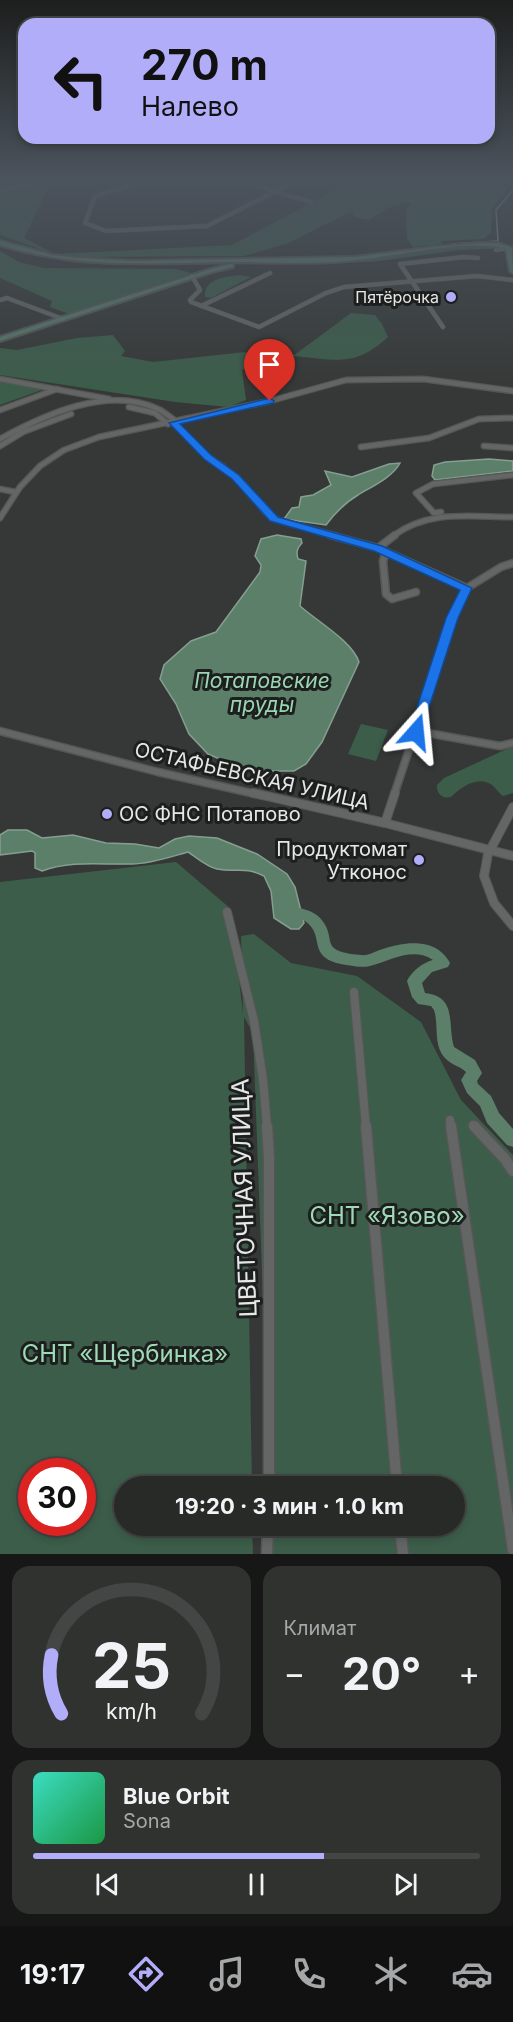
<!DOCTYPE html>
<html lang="ru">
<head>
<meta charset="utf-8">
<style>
  :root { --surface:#282a28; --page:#303230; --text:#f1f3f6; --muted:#a5a7a8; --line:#444645; --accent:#b2adf9 }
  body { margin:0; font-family:Inter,sans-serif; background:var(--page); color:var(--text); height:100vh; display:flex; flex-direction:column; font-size:22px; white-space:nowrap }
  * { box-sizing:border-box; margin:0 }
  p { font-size:20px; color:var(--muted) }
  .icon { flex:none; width:33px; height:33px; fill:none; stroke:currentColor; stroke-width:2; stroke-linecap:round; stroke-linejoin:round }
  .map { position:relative; height:1554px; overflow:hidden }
  .details { display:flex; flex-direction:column; gap:12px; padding:12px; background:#161716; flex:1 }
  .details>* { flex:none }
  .guide { position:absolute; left:18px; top:18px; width:477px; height:126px; border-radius:18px; box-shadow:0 3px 9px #0003,0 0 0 2px var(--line); background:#b2adf9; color:#111; overflow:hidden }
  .speed { position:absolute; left:18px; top:1458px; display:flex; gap:12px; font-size:30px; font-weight:700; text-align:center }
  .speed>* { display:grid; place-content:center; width:78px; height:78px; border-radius:50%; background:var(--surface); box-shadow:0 3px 9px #0003,0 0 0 2px var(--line); line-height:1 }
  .speed .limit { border:9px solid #d22; background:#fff; color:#111 }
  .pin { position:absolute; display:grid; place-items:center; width:51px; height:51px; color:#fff; margin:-62px -26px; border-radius:50% 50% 50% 0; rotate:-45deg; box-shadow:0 0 6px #0007 }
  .pin .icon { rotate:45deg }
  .me { position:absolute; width:66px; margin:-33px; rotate:18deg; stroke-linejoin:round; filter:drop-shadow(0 0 4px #0008) }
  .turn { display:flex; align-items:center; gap:21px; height:126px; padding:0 24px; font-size:27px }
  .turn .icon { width:78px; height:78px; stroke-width:2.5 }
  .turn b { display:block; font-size:42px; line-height:51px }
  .big { font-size:45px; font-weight:700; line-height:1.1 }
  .details .widget { flex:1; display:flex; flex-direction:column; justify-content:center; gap:9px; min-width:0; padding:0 21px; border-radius:18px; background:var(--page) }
  .details .dial { align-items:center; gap:0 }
  .dial svg { height:156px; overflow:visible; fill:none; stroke:var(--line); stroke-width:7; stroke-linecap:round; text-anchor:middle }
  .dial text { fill:var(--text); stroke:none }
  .song { display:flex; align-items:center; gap:18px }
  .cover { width:72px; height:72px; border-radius:9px; background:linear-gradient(135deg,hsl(170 70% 55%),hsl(140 70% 35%)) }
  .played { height:6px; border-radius:3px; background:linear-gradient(90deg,var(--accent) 65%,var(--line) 65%) }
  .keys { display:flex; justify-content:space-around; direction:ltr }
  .heat { display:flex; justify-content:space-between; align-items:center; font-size:33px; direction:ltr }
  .details .tiles { flex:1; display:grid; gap:12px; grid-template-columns:1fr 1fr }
  .widget:last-child { grid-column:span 2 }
  .trip { position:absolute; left:114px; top:1476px; width:351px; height:60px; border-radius:30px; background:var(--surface); box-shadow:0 3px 9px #0003,0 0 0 2px var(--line); font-weight:700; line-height:60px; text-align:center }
  .dock { display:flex; height:96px; justify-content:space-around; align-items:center; background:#101110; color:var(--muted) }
  .dock .icon { width:42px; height:42px }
  .dock .on { color:var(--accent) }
  .dock b { font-size:27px; color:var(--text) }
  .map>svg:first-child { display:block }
  .green { fill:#3c5d4a; fill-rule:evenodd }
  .water { fill:#5c7f6a; stroke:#859e90; stroke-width:1.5 }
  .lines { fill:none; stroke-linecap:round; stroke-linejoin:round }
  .stream { stroke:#859e90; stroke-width:1.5 }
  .river { fill:#5c7f6a; fill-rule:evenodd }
  .street-far4-casing { stroke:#555756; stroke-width:5 }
  .street-far3-casing { stroke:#555756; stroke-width:7 }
  .street-far2-casing { stroke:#555756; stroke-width:9 }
  .street-far1-casing { stroke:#555756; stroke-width:10 }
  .street-casing { stroke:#555756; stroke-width:13 }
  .secondary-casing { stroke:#555756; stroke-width:4 }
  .street-far4 { stroke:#636664; stroke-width:4 }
  .street-far3 { stroke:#636664; stroke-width:4.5 }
  .street-far2 { stroke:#636664; stroke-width:6 }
  .street-far1 { stroke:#636664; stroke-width:8 }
  .street { stroke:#636664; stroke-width:10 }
  .secondary { fill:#577a68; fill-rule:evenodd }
  .route { fill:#1a73e8; stroke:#114b97; stroke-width:1.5 }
  .poi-dot { fill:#b2adf9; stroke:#1d1f1e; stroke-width:2 }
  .labels { text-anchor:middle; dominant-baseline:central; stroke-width:6; stroke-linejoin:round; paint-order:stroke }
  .far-poi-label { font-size:16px; fill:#e6e8e7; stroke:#1d1f1e; text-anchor:end }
  .street-label { font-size:20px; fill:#e6e8e7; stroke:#1d1f1e }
  .poi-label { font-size:20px; fill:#e6e8e7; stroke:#1d1f1e; text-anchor:start }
  .water-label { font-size:21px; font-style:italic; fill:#99d6b1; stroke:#1d1f1e }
  .near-street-label { font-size:24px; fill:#e6e8e7; stroke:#1d1f1e }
  .near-park-label { font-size:24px; fill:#9ddab5; stroke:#1d1f1e }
</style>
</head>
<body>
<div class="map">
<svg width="513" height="1554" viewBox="0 0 513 1554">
  <rect width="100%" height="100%" fill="#353836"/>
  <g class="green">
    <path d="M94,177l-46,10v1l-24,50 31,16 177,-9 109,-58 -5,2 -30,-9c14,-2 27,9 38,6 6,-1 13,-6 19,-9h149l-6,13 -14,18 -1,25 -8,6 -40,2h-2l1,3 -29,3 -6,-9 -1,-28 6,-7 -9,-1 -6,4h-5l-23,14 -15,-3 -1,-3 -4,-1 -63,31 -42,12 -156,1 -34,-3 -54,-19v-43l52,-13 25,2z"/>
    <polygon points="491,246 492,249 461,250 372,262 299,264 298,261 369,259 438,249"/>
    <polygon points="0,251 19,262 44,268 176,269 191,273 69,314 50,307 52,301 0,278"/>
    <polygon points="39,257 94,263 296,262 296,264 116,265 77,263"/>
    <path d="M239,275l12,2 -40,21 -6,-1c-1,-18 19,-20 34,-22z"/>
    <path d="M351,313l24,2 7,9 6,13c-35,32 -53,22 -95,19z"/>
    <polygon points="113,335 125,351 121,356 153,362 245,352 263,358 242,370 246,400 228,407 175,402 0,375 0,348 17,350 77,338"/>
    <polygon points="0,380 50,387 0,405"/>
    <polygon points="361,724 388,730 376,761 348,754"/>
    <path d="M513,746v47l-10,3c-5,-3 -6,-7 -11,-11 -14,-10 -31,2 -41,12 -8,2 -15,-3 -14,-12l7,-7z"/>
    <path d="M176,862l55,47 12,105 -2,-78 13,-2 37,29 66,13 64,46 40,78 52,55v399h-241l-1,-28h183v-40h-184l-17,-453 -9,-16 8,469h-128v40h128l1,28h-253v-672zM32,1472h50v50h-50z"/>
  </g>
  <g class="water">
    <polygon points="489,459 513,461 513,471 435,480 432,476 434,465 445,462"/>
    <path d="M400,463c-7,14 -29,24 -42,32 -12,7 -23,18 -32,30l-42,-6 8,-11 7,-1 2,-10 12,-2 18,-10 -6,-14 27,6 37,-13z"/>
    <path d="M277,535l24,4 1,4c-5,5 -6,9 -4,16l8,2 -6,45c18,16 52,35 59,56l-37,80 -16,22 -12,7h-34l-26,-6 -26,-11 -19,-20 -13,-30 -16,-25 4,-14 27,-24 25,-9 44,-60 1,-7 -6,-9 6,-17z"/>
    <path d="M8,830h19l15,8 31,-3 33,8 29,1 24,4 16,-9 14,-3 28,2 40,16 30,20 8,13 9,36 -5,6h-8l-17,-11 -3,-27 -7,-15c-20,-10 -28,-3 -47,-7 -10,-2 -21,-12 -29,-17 -18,5 -38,12 -56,12 -31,1 -60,-4 -90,7l-7,-3v-15l-3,-2 -32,4v-20z"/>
  </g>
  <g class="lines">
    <polyline class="stream" points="452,244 498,241 496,210 513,190"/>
    <path class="river" d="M287,905c10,3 23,4 31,11 23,22 -4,35 43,39 8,1 14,-4 22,-6 23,-8 54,-11 67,14l-2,4 -16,5 -10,11 3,10c33,4 22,31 29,54l21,13 7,13 -5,8 1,3 13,12 8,17 14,16v18l-6,-2 -20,-22 -7,-17 -13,-13 -6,-13 5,-8c-6,-6 -15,-7 -21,-14 -12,-13 -6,-33 -11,-48l-3,-4 -13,-2 -6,-7 -5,-16c5,-10 15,-18 26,-21 -20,-14 -43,1 -63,6 -8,2 -16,0 -24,-1 -42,-7 -19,-29 -41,-44 -7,-4 -16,-5 -23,-7l-2,-4 2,-4z"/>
    <defs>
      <g id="street-far4">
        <polyline points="73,177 82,180"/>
        <polyline points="144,177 132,185 95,196 85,223 106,231 207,226 304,177"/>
        <polyline points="238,177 275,192 312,202"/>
        <polyline points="0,191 57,177"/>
        <polyline points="496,250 508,248"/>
        <polyline points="192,276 200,290 190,300 191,302 259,327 326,293 344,287 477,276 513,280"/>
        <polyline points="0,300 7,298 63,319"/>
        <polyline points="201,306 270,273"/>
        <polyline points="443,327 400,264 464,257 478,258"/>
      </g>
      <g id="street-far3">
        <polyline points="0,379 109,399"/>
        <polyline points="129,407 155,413 168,424"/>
        <polyline points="0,410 57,389"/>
        <polyline points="173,423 207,457 222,466 247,488 265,512 274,519 337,536"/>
        <path d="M0,439c44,-24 108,-54 158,-30 7,3 13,9 19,13"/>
        <polyline points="0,446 23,432 71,414"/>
        <polyline points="484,446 513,448"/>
        <polyline points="361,447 429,438 479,419 513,418"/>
        <polyline points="0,489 15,492"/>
        <polyline points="441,512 434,513 416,493 433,484 513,475"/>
        <polyline points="0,518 20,487 40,466 64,450 99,437 270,401 346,380 423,379 513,391"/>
        <path d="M393,536c36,-27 78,-19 120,-19"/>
      </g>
      <g id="street-far2">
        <polyline points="330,535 378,548 467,588"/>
        <polyline points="378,548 395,535"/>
        <polyline points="386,552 383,561 386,594 392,599 416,592"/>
        <polyline points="0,731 158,772 260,795"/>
        <polyline points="416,731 500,746 513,743"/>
        <polyline points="394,795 454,614 467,588 501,567 513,563"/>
      </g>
      <g id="street-far1">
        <polyline points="253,793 385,823 513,856"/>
        <polyline points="513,807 488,854 484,876 494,903 513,926"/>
        <polyline points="385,823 395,793"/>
        <polyline points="227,912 254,1021 263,1079 267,1127"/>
        <polyline points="354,992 366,1127"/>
        <polyline points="450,1120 451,1127"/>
        <polyline points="473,1125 475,1127"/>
      </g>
      <g id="street">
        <polyline points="267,1126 269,1158 269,1486"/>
        <polyline points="366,1126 397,1486"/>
        <polyline points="451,1126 513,1550"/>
        <polyline points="474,1126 505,1159 513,1171"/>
        <polyline points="400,1526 403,1554"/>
        <polyline points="267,1554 268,1526"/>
      </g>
      <g id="secondary">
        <path d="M0,241l52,14 26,3 54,3 223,-4 80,-10 45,-4h18l14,5 1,25 -3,-2 -4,-22c-39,-11 -106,7 -149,11 -42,5 -85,2 -127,2 -79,1 -153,7 -230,-17z"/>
        <polygon points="231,264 233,265 233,267 212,272 0,341 0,337 208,270"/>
      </g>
    </defs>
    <use href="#street-far4" class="street-far4-casing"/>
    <use href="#street-far3" class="street-far3-casing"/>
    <use href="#street-far2" class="street-far2-casing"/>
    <use href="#street-far1" class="street-far1-casing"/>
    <use href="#street" class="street-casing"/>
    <use href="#secondary" class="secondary-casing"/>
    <use href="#street-far4" class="street-far4"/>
    <use href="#street-far3" class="street-far3"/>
    <use href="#street-far2" class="street-far2"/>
    <use href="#street-far1" class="street-far1"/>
    <use href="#street" class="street"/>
    <use href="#secondary" class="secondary"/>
  </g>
  <linearGradient id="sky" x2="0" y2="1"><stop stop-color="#1d1f1e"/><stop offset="0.45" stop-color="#4b535d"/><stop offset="1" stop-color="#4b535d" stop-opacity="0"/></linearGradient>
  <rect width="513" height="395" fill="url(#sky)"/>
  <polygon class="route" points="270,398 274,401 273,403 180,424 211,455 239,475 278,517 382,546 472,588 458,618 420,735 411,735 409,732 446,618 460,590 374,551 270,521 232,479 204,459 169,423"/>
  <g class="poi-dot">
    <circle cx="451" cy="297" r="6"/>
    <circle cx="107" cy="814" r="6"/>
    <circle cx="419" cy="860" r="6"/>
  </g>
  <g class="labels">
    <g class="far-poi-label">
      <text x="439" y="297">Пятёрочка</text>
    </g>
    <g class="street-label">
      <text transform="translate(252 776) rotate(13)">ОСТАФЬЕВСКАЯ УЛИЦА</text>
    </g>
    <g class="poi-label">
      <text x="119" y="814">ОС ФНС Потапово</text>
      <text x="407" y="849" text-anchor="end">Продуктомат<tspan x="407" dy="23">Утконос</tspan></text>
    </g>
    <g class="water-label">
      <text x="262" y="680">Потаповские<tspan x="262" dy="24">пруды</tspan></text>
    </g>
    <g class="near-street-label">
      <text transform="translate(244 1198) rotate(-92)">ЦВЕТОЧНАЯ УЛИЦА</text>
    </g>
    <g class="near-park-label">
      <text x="387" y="1215">СНТ «Язово»</text>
      <text x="125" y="1353">СНТ «Щербинка»</text>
    </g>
  </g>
</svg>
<div class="speed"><div class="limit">30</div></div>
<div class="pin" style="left:270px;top:401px;background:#d93025"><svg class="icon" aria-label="arrive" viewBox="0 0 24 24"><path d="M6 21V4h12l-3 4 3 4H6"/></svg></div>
<svg class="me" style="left:416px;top:732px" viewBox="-20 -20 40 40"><path d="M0-17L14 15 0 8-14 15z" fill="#1a73e8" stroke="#fff" stroke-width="4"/></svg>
<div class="trip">19:20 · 3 мин · 1.0 km</div>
<div class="guide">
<div class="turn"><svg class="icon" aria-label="left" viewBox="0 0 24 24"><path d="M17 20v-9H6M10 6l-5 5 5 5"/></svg><div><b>270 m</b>Налево</div></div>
</div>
</div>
<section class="details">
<div class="tiles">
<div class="widget dial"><svg viewBox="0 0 100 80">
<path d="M14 69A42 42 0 1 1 86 69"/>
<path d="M14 69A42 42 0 0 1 9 39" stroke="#b2adf9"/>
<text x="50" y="56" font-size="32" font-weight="700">25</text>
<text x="50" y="72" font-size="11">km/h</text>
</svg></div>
<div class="widget"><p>Климат</p>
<div class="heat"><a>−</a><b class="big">20°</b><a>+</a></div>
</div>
<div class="widget">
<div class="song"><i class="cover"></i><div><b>Blue Orbit</b><p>Sona</p></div></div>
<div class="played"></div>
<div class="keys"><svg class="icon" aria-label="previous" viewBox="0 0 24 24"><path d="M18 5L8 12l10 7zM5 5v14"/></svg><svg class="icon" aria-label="pause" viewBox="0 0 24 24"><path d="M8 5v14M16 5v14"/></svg><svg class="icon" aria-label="next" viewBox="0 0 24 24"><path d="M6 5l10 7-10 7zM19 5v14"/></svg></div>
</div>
</div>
</section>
<nav class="dock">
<b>19:17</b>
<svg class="icon on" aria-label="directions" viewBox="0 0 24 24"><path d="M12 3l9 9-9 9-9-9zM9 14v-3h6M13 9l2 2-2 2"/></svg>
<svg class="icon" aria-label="music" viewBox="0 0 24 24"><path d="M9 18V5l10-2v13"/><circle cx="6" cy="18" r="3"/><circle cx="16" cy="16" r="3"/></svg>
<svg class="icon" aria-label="phone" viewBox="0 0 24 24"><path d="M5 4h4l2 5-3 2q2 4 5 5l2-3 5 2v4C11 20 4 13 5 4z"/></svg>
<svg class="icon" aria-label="climate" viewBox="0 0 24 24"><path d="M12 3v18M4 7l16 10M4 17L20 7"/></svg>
<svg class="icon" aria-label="car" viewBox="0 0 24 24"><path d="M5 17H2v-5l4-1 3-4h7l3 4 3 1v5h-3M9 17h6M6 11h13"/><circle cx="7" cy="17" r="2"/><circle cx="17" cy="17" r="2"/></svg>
</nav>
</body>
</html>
